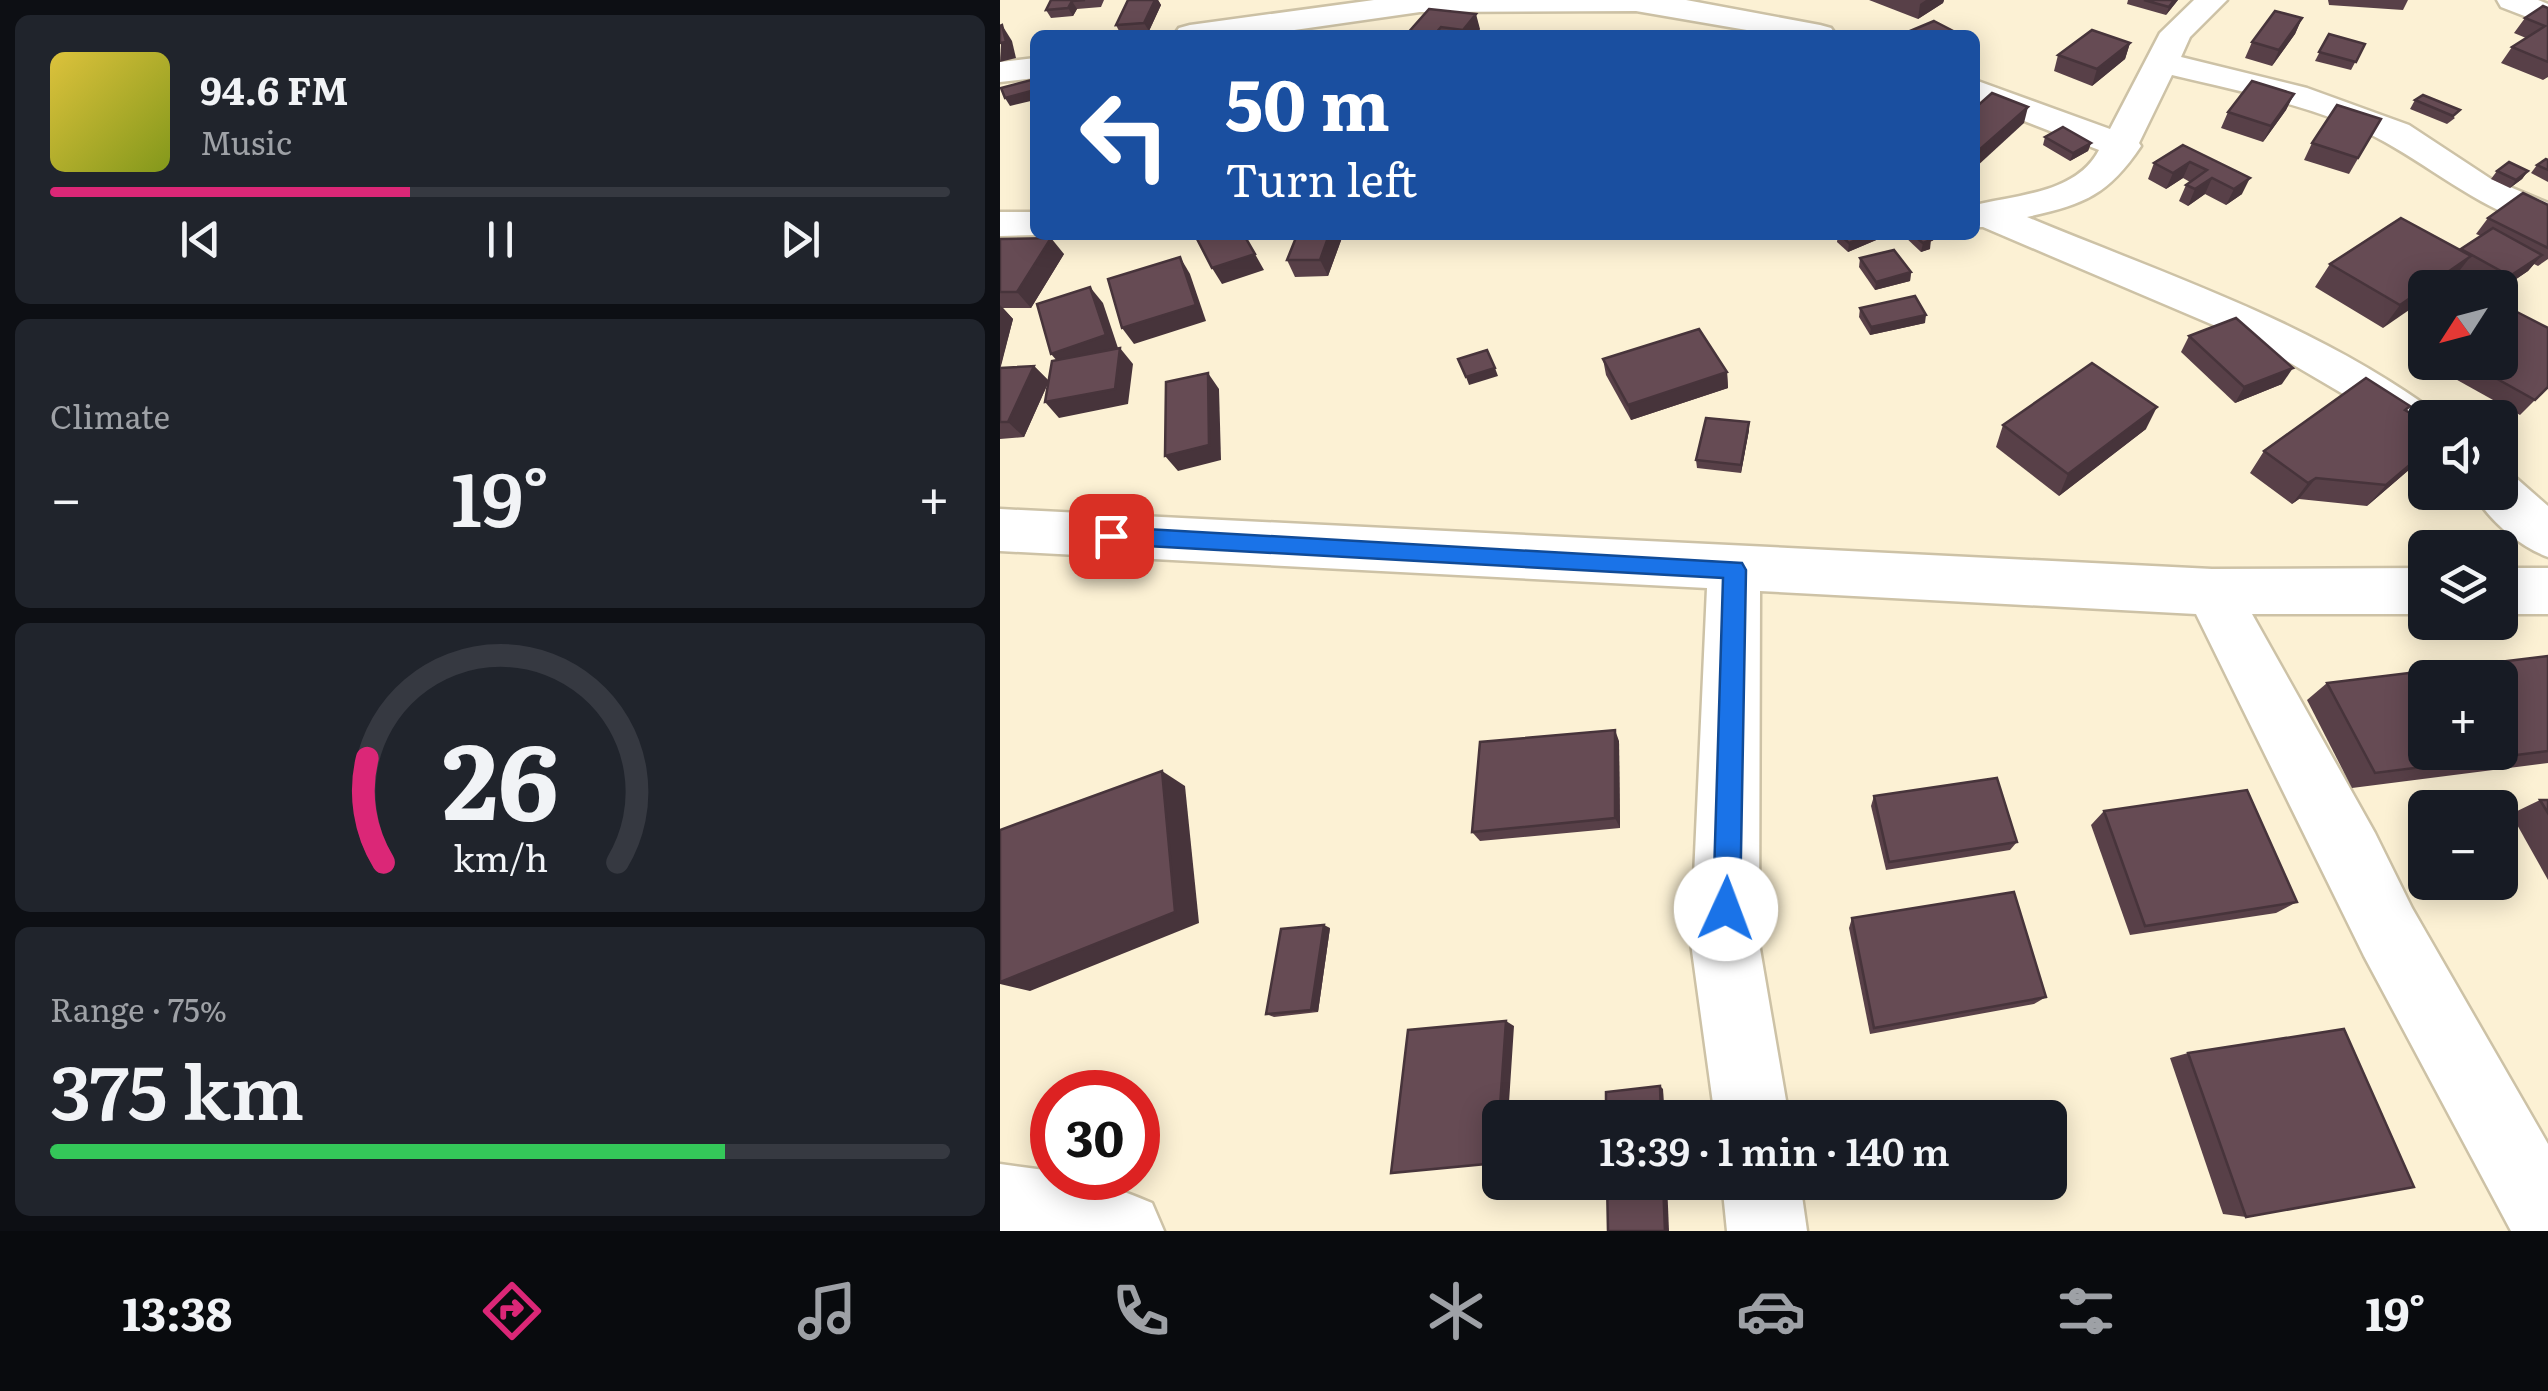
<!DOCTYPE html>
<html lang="en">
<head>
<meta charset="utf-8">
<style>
  :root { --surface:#171b24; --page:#20242c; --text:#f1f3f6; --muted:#9ea1a6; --line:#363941; --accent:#db2777 }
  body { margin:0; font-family:Literata,serif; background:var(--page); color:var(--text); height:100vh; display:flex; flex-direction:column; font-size:38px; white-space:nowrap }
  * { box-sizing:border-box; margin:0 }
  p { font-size:32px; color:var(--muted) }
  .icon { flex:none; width:55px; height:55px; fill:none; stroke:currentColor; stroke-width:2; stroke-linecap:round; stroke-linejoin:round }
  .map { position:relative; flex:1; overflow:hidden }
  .drawer { display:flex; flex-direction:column; gap:15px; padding:15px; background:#0d0f14; width:1000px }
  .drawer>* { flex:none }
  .top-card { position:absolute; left:30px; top:30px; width:950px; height:210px; border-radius:15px; box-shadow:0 5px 25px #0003; background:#1a4fa0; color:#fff; overflow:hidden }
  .needle { width:65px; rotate:234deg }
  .tools { position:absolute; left:1408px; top:270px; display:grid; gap:20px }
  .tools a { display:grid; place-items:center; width:110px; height:110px; border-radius:15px; background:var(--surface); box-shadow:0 5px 25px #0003; font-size:50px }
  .speed { position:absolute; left:30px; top:1070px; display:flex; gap:20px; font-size:50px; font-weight:700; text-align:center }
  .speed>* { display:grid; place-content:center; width:130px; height:130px; border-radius:50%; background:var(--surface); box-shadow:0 5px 25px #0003; line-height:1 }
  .speed .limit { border:15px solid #d22; background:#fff; color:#111 }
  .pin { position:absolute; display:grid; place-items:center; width:85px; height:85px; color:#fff; margin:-42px; border-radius:20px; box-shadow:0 5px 15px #0006 }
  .me { position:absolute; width:110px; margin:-55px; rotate:2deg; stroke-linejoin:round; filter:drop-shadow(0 0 8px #0008) }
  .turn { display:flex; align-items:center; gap:35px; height:210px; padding:0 30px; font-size:45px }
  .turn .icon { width:130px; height:130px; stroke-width:2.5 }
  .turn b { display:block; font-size:70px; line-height:85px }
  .big { font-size:75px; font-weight:600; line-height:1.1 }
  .drawer .tile { flex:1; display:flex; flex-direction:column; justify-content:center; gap:15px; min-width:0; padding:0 35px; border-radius:15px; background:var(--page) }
  .drawer .dial { align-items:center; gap:0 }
  .dial svg { height:260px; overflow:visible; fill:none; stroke:var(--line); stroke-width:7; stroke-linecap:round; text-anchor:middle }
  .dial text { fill:var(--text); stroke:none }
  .song { display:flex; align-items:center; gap:30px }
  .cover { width:120px; height:120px; border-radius:15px; background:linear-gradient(135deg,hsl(50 70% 55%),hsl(70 70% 35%)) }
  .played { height:10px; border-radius:5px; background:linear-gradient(90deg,var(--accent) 40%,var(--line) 40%) }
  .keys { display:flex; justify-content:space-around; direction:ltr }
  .heat { display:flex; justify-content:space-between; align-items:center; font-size:55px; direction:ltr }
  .charge { height:15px; border-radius:8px; background:linear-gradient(90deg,#34c759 75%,var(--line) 0) }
  .trip { position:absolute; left:482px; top:1100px; width:585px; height:100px; border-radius:15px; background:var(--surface); box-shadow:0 5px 25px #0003; font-weight:600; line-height:100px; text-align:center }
  .tabs { display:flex; height:160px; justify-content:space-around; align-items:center; background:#090b0e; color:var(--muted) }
  .tabs .icon { width:70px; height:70px }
  .tabs .current { color:var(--accent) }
  .tabs b { font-size:45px; color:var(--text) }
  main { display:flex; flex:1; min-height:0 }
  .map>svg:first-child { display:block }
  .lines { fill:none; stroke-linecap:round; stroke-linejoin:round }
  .minor-casing { stroke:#cdc2a6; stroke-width:5 }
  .minor { fill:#fff; fill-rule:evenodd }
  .wall { fill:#584048 }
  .shaded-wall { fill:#47343b }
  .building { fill:#664b54; stroke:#47343b; stroke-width:2.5; fill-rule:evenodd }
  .route { fill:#1a73e8; stroke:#114b97; stroke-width:2.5 }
</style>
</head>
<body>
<main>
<section class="drawer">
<div class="tile">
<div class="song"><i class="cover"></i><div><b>94.6 FM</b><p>Music</p></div></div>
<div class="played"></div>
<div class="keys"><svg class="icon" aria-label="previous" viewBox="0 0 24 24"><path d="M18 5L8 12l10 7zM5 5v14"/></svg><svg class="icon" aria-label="pause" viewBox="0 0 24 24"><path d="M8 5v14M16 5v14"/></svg><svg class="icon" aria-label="next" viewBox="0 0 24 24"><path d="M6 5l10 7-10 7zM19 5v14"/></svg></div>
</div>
<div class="tile"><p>Climate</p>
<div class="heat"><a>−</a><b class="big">19°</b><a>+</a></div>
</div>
<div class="tile dial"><svg viewBox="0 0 100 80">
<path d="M14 69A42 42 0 1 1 86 69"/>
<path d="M14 69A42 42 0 0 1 9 37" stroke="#db2777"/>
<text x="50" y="56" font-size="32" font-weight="700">26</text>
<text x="50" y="72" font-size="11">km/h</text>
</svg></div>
<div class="tile"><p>Range · 75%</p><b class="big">375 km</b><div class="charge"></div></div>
</section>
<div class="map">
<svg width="1548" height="1231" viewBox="0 0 1548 1231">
  <rect width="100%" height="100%" fill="#fcf1d4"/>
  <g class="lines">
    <defs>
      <g id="minor">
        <polygon points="374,0 686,0 820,25 831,28 836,35 776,35 636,11 420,12 259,35 174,35 179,28 190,25"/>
        <path d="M1194,0h33l-37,37 -9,20 126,31 102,37 82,54 57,24v26c-62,-16 -108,-56 -163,-87 -60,-34 -146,-51 -213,-67l-33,68 2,3c-33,49 -56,58 -114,71 144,60 289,106 415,200l-17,1v29l-17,-6 -46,-36 -104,-61 -275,-117h-8v-22c42,-10 102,-12 124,-55l-124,-48v-22l135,49 50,-96z"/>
        <polygon points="1497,0 1538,0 1548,4 1548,25 1501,7"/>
        <polygon points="35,58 35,78 0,82 0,62"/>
        <polygon points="0,212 35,212 35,235 39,235 0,236"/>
        <path d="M1500,473l16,5 32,28v51c-28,-10 -61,-38 -75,-65h27z"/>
        <polygon points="0,509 1212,569 1425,568 1425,614 1252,614 1375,833 1412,908 1548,1144 1548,1231 1511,1231 1364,956 1196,614 760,591 759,943 789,1118 715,1118 691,943 707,588 0,551"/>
        <rect x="1500" y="568" width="48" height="46"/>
        <path d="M0,1164l52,7v7c36,0 67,11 100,25l12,28h-164z"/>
        <polygon points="722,1182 800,1182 807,1231 727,1231"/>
      </g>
    </defs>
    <use href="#minor" class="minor-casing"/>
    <use href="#minor" class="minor"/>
  </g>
  <g class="wall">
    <polygon points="51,0 104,0 101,7 77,9 73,16 51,18 46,10"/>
    <polygon points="128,0 158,0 161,5 149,31 120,33 116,25"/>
    <polygon points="869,0 944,0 943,3 918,19"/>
    <polygon points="1128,0 1178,0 1166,15 1127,4"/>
    <polygon points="1328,0 1408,0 1403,10 1329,5"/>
    <polygon points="1548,8 1548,77 1543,80 1501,63 1512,47 1526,38 1514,33 1525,18"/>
    <polygon points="429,9 480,29 476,35 406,35"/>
    <polygon points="1302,18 1295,34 1272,66 1245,58 1252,42"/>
    <polygon points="1329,34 1365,44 1351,70 1315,61"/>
    <polygon points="1130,43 1125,59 1092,86 1054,71 1058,55"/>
    <polygon points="1294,94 1286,110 1263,142 1221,128 1228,112"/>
    <polygon points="1423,95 1455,118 1447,124 1410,109 1415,100"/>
    <polygon points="1381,119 1349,174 1304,160 1312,143"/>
    <polygon points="1045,137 1091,143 1088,151 1070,161 1043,145"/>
    <polygon points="1183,145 1242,194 1226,205 1205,194 1188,206 1179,201 1186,185 1190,182 1183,178 1166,189 1148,179 1154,163"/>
    <polygon points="1548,160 1548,182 1531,173 1537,165"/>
    <polygon points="1497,171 1528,171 1522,179 1510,188 1491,179"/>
    <polygon points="1548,205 1548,259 1538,266 1534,264 1528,271 1500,290 1500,288 1489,288 1460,271 1453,279 1442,288 1425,288 1383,328 1315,287 1330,264 1460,250 1481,236 1476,234 1488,218"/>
    <polygon points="297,235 343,235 328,276 295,277 287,260"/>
    <polygon points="838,235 888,235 848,252 837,242"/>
    <polygon points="903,235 925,235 930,249 921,252"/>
    <polygon points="0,239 64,254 31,308 3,308 13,319 0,368 34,366 49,381 24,437 0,439"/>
    <polygon points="860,258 911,272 910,281 875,290 859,267"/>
    <polygon points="860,308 925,323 870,335 859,317"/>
    <polygon points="1189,336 1282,384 1235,403 1181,352"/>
    <polygon points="603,359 727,372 728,388 631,420 606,375"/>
    <polygon points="1461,362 1500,362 1548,387 1520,415 1450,376"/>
    <polygon points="1410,406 1407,410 1425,456 1367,506 1299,499 1292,504 1250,473 1264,451"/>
    <polygon points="749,422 749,430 741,473 697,468 696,460"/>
    <polygon points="1003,425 1146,429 1059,496 996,447"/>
    <polygon points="1548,656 1548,763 1352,788 1307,700 1327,683"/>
    <polygon points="619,741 620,828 480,841 472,832"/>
    <polygon points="874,796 1017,842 1010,850 886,870 871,806"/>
    <polygon points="1540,800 1548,800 1548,880 1511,814"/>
    <polygon points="1104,811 1297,902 1276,913 1130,935 1091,825"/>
    <polygon points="852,918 1046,997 1034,1004 870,1034 849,928"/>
    <polygon points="330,928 318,1012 274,1017 266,1014"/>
    <polygon points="1188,1053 1246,1217 1223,1214 1170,1058"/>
  </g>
  <g class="shaded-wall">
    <polygon points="155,0 158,0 161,5 149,31 144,23"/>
    <polygon points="926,0 944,0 943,3 918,19 920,4"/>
    <polygon points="1174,0 1178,0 1166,15 1169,7"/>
    <polygon points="72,1 77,9 73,16 68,8"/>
    <polygon points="476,14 480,29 476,35 465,35 463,30"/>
    <polygon points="1302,18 1295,34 1272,66 1279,50"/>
    <polygon points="2,25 12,41 16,58 0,62"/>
    <polygon points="1130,43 1125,59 1092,86 1097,69"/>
    <polygon points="35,90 35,100 10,106 5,98"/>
    <polygon points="1294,94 1286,110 1263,142 1271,126"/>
    <polygon points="1028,107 1024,123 975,168 978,151"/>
    <polygon points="1091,143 1088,151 1070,161 1073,153"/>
    <polygon points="1190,162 1183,178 1166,189 1173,173"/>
    <polygon points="1528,171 1522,179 1510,188 1516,180"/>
    <polygon points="1212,178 1205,194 1188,206 1195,189"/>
    <polygon points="1250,178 1242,194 1226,205 1234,189"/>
    <polygon points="329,235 343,235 328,276 320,260"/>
    <polygon points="869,235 888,235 848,252 849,243"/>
    <polygon points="51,238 64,254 31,308 17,292"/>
    <polygon points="931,240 930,249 921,252 923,243"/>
    <polygon points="255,254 264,270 222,284 212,268"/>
    <polygon points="1542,255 1528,271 1500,290 1510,276"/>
    <polygon points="1471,256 1453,279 1442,288 1426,288"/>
    <polygon points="180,257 190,274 206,321 134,344 122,328"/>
    <polygon points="911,272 910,281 875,290 876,282"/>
    <polygon points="90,287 103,303 119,351 65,370 51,354"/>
    <polygon points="1425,288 1425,299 1383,328 1400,305"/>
    <polygon points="0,305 13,319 0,370"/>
    <polygon points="926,315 925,323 870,335 871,327"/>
    <polygon points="120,348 133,364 128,404 59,418 45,402"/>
    <polygon points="34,366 49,381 24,437 8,422"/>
    <polygon points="495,368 498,376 469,385 466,377"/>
    <polygon points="1293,368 1282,384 1235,403 1244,387"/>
    <polygon points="727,372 728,388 631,420 628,405"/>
    <polygon points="208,373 219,389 221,460 178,471 165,456"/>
    <polygon points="1157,407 1146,429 1059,496 1068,474"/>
    <polygon points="749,422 749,430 741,473 741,465"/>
    <polygon points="1425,452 1425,456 1367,506 1386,485"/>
    <polygon points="1316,478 1299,499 1292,504 1308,483"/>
    <polygon points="615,730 619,741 620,828 615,818"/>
    <polygon points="162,771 185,786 199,923 30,991 0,984 0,982"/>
    <polygon points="324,925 330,928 318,1012 311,1010"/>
    <polygon points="506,1021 514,1026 508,1118 500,1118 500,1163 496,1163"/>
    <polygon points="660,1086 663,1089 665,1118 661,1118"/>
    <polygon points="663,1182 667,1182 669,1231 665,1231"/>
  </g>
  <g class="building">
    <polygon points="51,0 85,0 72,1 68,8 46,10"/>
    <polygon points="128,0 155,0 144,23 116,25"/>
    <polygon points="1144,0 1174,0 1169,7"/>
    <polygon points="1543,6 1548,8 1548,62 1512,47 1545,26 1525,18"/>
    <polygon points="429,9 476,14 463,30 441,27 434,35 406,35"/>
    <polygon points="1275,11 1302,18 1279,50 1252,42"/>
    <polygon points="934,21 961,35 917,35 910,31"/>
    <polygon points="2,25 6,42 0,43 0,26"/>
    <polygon points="1092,30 1130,43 1097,69 1058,55"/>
    <polygon points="1329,34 1365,44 1356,62 1319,52"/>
    <polygon points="35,79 35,90 5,98 1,88"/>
    <polygon points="1252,81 1294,94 1271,126 1228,112"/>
    <polygon points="992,93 1028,107 978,151 975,150 975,108"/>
    <polygon points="1423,95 1460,110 1453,116 1415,100"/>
    <polygon points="1337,105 1381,119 1358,158 1312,143"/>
    <polygon points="1063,127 1091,143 1073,153 1045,137"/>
    <polygon points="1183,145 1250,178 1234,189 1212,178 1195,189 1186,185 1207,170 1190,162 1173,173 1154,163"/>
    <polygon points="1546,159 1548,160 1548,170 1537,165"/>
    <polygon points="1509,162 1528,171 1516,180 1497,171"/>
    <polygon points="1523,193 1548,205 1548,248 1488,218"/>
    <polygon points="1401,218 1471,256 1400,305 1330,264"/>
    <polygon points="1493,228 1542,255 1510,276 1461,249"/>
    <polygon points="202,235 244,235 255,254 212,268 196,237"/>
    <polygon points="297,235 329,235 320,260 287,260"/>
    <polygon points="840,235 869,235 849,243"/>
    <polygon points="913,235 925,235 931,240 923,243"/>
    <polygon points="51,238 17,292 0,292 0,239"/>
    <polygon points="894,250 911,272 876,282 860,258"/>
    <polygon points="180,257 196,305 122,328 108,279"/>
    <polygon points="90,287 106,335 51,354 37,304"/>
    <polygon points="915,296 926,315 871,327 860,308"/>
    <polygon points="1517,312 1548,328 1548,387 1535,400 1467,362 1500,362 1500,327"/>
    <polygon points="1236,318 1293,368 1244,387 1189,336"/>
    <polygon points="699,329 727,372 628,405 603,359"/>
    <polygon points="120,348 115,389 45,402 52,361"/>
    <polygon points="487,350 495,368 466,377 458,359"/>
    <polygon points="1092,363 1157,407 1068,474 1003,425"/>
    <polygon points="34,366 8,422 0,422 0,368"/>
    <polygon points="208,373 209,445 165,456 166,382"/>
    <polygon points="1366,378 1410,406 1405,410 1425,422 1425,452 1386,485 1316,478 1308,483 1264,451"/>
    <polygon points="706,418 749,422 741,465 696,460"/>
    <path d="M1548,656v95l-173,22 -48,-90zM1425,678h75v74h-75z"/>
    <polygon points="615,730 615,818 472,832 480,742"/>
    <polygon points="162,771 175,912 0,982 0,830"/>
    <polygon points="997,778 1017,842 889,862 874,796"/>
    <polygon points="1247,790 1297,902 1145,926 1104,811"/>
    <polygon points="1540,800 1548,800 1548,813"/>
    <polygon points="1014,892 1046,997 874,1028 852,918"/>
    <polygon points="324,925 311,1010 266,1014 281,929"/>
    <polygon points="506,1021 496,1163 391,1173 408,1030"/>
    <polygon points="1344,1029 1414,1187 1246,1217 1188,1053"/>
    <polygon points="660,1086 661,1118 606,1118 606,1092"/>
    <polygon points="607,1182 663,1182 665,1231 608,1231"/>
  </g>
  <polygon class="route" points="111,527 742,563 746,570 740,909 736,918 726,923 717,918 713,909 723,578 111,544 101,536"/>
</svg>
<div class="tools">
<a><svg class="needle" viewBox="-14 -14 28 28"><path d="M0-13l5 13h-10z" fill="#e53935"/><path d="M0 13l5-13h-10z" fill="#9ea1a6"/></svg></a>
<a><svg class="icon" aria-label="sound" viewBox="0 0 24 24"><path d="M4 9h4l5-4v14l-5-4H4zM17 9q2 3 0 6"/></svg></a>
<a><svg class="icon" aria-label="layers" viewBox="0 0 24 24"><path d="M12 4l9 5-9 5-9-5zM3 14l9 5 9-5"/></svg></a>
<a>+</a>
<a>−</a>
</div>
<div class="speed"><div class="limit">30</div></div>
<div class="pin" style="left:111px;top:536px;background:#d93025"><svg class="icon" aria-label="arrive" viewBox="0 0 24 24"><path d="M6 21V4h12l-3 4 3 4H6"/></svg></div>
<svg class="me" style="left:726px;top:909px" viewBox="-20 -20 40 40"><circle r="19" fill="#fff"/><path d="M0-13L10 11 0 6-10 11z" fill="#1a73e8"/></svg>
<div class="trip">13:39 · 1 min · 140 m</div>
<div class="top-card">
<div class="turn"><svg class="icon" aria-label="left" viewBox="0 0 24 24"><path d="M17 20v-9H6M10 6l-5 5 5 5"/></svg><div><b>50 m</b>Turn left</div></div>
</div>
</div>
</main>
<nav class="tabs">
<b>13:38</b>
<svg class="icon current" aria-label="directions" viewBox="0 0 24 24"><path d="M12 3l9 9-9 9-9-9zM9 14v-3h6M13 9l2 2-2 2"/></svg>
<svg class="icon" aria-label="music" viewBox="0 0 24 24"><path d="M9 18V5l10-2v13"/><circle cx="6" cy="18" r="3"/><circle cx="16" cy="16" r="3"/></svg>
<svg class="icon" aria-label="phone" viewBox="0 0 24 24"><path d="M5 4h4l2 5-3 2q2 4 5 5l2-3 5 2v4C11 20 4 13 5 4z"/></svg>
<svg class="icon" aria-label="climate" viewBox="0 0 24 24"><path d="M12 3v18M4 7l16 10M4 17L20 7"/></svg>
<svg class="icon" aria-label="car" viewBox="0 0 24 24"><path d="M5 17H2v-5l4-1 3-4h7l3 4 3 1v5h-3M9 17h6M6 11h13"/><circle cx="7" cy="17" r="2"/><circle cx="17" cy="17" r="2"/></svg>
<svg class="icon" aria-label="filters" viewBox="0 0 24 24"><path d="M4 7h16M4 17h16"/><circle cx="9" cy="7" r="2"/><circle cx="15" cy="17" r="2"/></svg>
<b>19°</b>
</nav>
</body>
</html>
